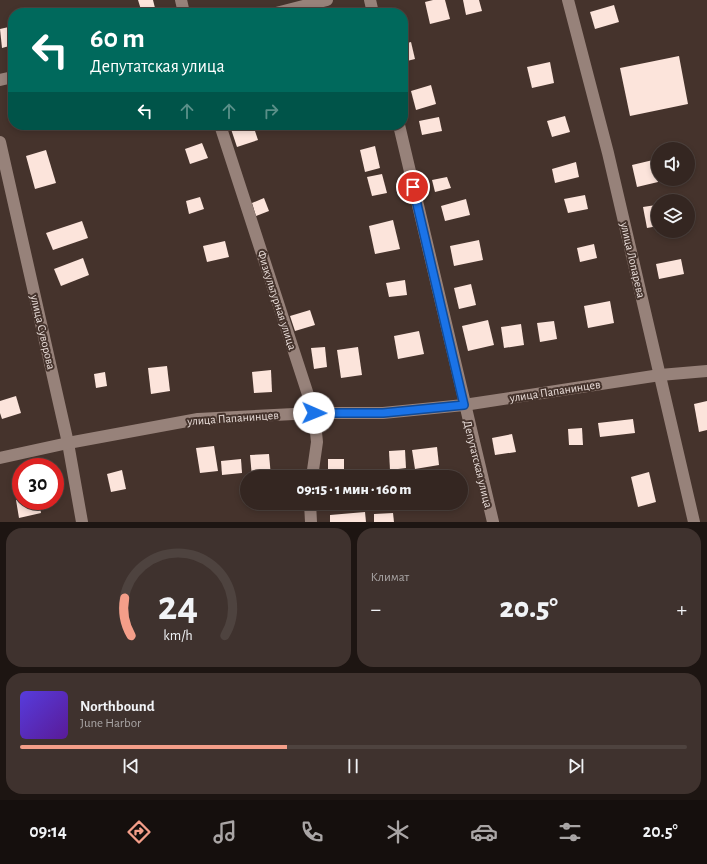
<!DOCTYPE html>
<html lang="ru">
<head>
<meta charset="utf-8">
<style>
  :root { --surface:#342621; --page:#3f322e; --text:#f1f3f6; --muted:#a9a5a5; --line:#4e433f; --accent:#f49e89 }
  body { margin:0; font-family:"Alegreya Sans",sans-serif; background:var(--page); color:var(--text); height:100vh; display:flex; flex-direction:column; font-size:15px; white-space:nowrap }
  * { box-sizing:border-box; margin:0 }
  p { font-size:13px; color:var(--muted) }
  .icon { flex:none; width:22px; height:22px; fill:none; stroke:currentColor; stroke-width:2; stroke-linecap:round; stroke-linejoin:round }
  .map { position:relative; height:522px; overflow:hidden }
  .details { display:flex; flex-direction:column; gap:6px; padding:6px; background:#1d1512; flex:1 }
  .details>* { flex:none }
  .banner { position:absolute; left:8px; top:8px; width:400px; height:122px; border-radius:16px; box-shadow:0 2px 6px #0003,0 0 0 1px var(--line); background:#00695c; color:#fff; overflow:hidden }
  .buttons { position:absolute; left:651px; top:142px; display:grid; gap:8px }
  .buttons a { display:grid; place-items:center; width:44px; height:44px; border-radius:50%; background:var(--surface); box-shadow:0 2px 6px #0003,0 0 0 1px var(--line); font-size:20px }
  .speed { position:absolute; left:12px; top:458px; display:flex; gap:8px; font-size:20px; font-weight:700; text-align:center }
  .speed>* { display:grid; place-content:center; width:52px; height:52px; border-radius:50%; background:var(--surface); box-shadow:0 2px 6px #0003,0 0 0 1px var(--line); line-height:1 }
  .speed .limit { border:6px solid #d22; background:#fff; color:#111 }
  .pin { position:absolute; display:grid; place-items:center; width:34px; height:34px; color:#fff; margin:-17px; border:2px solid #fff; border-radius:50%; box-shadow:0 1px 4px #0007 }
  .me { position:absolute; width:44px; margin:-22px; rotate:91deg; stroke-linejoin:round; filter:drop-shadow(0 0 3px #0008) }
  .turn { display:flex; align-items:center; gap:14px; height:84px; padding:0 16px; font-size:18px }
  .turn .icon { width:52px; height:52px; stroke-width:2.5 }
  .turn b { display:block; font-size:28px; line-height:34px }
  .lanes { display:flex; align-items:center; height:38px; padding:0 16px; background:#0003; justify-content:center; gap:20px; direction:ltr }
  .lanes .off { opacity:.35 }
  .big { font-size:30px; font-weight:800; line-height:1.1 }
  .details .tile { flex:1; display:flex; flex-direction:column; justify-content:center; gap:6px; min-width:0; padding:0 14px; border-radius:16px; background:var(--page) }
  .details .dial { align-items:center; gap:0 }
  .dial svg { height:104px; overflow:visible; fill:none; stroke:var(--line); stroke-width:7; stroke-linecap:round; text-anchor:middle }
  .dial text { fill:var(--text); stroke:none }
  .song { display:flex; align-items:center; gap:12px }
  .cover { width:48px; height:48px; border-radius:6px; background:linear-gradient(135deg,hsl(250 70% 55%),hsl(270 70% 35%)) }
  .played { height:4px; border-radius:2px; background:linear-gradient(90deg,var(--accent) 40%,var(--line) 40%) }
  .keys { display:flex; justify-content:space-around; direction:ltr }
  .heat { display:flex; justify-content:space-between; align-items:center; font-size:22px; direction:ltr }
  .details .tiles { flex:1; display:grid; gap:6px; grid-template-columns:1fr 1fr }
  .tile:last-child { grid-column:span 2 }
  .trip { position:absolute; left:240px; top:470px; width:228px; height:40px; border-radius:20px; background:var(--surface); box-shadow:0 2px 6px #0003,0 0 0 1px var(--line); font-weight:800; line-height:40px; text-align:center }
  .dock { display:flex; height:64px; justify-content:space-around; align-items:center; background:#150f0d; color:var(--muted) }
  .dock .icon { width:28px; height:28px }
  .dock .active { color:var(--accent) }
  .dock b { font-size:18px; color:var(--text) }
  .map>svg:first-child { display:block }
  .building { fill:#fce4db }
  .lines { fill:none; stroke-linecap:round; stroke-linejoin:round }
  .street { stroke:#97827a; stroke-width:12 }
  .route-casing { stroke:#114b97; stroke-width:10 }
  .route { stroke:#1a73e8; stroke-width:7 }
  .labels { text-anchor:middle; dominant-baseline:central; stroke-width:4; stroke-linejoin:round; paint-order:stroke }
  .street-label { font-size:12px; fill:#e9ddd9; stroke:#45332c }
</style>
</head>
<body>
<div class="map">
<svg width="707" height="522" viewBox="0 0 707 522">
  <rect width="100%" height="100%" fill="#45332c"/>
  <g class="building">
    <polygon points="138,0 153,0 155,8 142,13"/>
    <polygon points="433,0 445,0 450,19 430,24 425,2"/>
    <polygon points="463,0 479,0 482,11 466,15"/>
    <polygon points="614,5 619,22 595,29 590,12"/>
    <polygon points="63,7 64,13 48,13 48,12"/>
    <polygon points="13,26 13,45 2,48 0,29"/>
    <polygon points="411,42 415,59 403,62 403,44"/>
    <polygon points="679,56 688,104 630,116 620,68"/>
    <polygon points="550,62 554,83 532,88 527,67"/>
    <polygon points="431,85 436,104 416,110 411,91"/>
    <polygon points="565,116 570,132 552,137 547,121"/>
    <polygon points="439,117 442,131 422,135 419,121"/>
    <polygon points="234,125 253,125 258,140 237,147 230,126"/>
    <polygon points="202,143 208,158 190,164 185,149"/>
    <polygon points="375,146 380,168 365,172 360,150"/>
    <polygon points="46,150 56,183 35,189 26,156"/>
    <polygon points="653,160 658,182 637,187 632,165"/>
    <polygon points="576,162 579,177 555,183 552,169"/>
    <polygon points="382,174 387,193 372,196 367,177"/>
    <polygon points="447,177 451,188 435,192 432,180"/>
    <polygon points="585,195 588,209 568,213 564,199"/>
    <polygon points="200,197 204,209 189,214 186,201"/>
    <polygon points="264,198 269,211 256,216 252,203"/>
    <polygon points="466,199 470,215 445,221 441,206"/>
    <polygon points="656,205 658,214 658,226 647,228 643,207"/>
    <polygon points="393,220 400,249 375,254 369,226"/>
    <polygon points="82,221 88,238 53,250 46,233"/>
    <polygon points="479,240 483,260 454,266 450,246"/>
    <polygon points="225,241 229,257 207,262 203,246"/>
    <polygon points="594,244 597,258 580,262 577,248"/>
    <polygon points="83,258 89,275 61,286 54,269"/>
    <polygon points="681,259 684,274 659,279 656,264"/>
    <polygon points="405,280 407,295 389,297 386,283"/>
    <polygon points="471,284 476,305 459,309 454,288"/>
    <polygon points="610,301 614,323 588,328 584,306"/>
    <polygon points="310,310 315,325 295,331 290,316"/>
    <polygon points="488,320 494,345 468,351 462,326"/>
    <polygon points="554,321 557,339 540,342 537,323"/>
    <polygon points="521,324 524,345 504,348 501,327"/>
    <polygon points="419,331 424,354 398,359 394,336"/>
    <polygon points="325,347 327,367 314,369 311,348"/>
    <polygon points="358,347 362,375 341,378 337,350"/>
    <polygon points="167,366 170,391 151,394 148,368"/>
    <polygon points="271,370 272,392 254,393 252,372"/>
    <polygon points="105,372 107,386 96,388 94,374"/>
    <polygon points="16,396 21,413 2,419 0,413 0,401"/>
    <polygon points="707,401 707,430 699,432 694,404"/>
    <polygon points="633,419 635,433 600,437 598,423"/>
    <polygon points="582,428 583,445 569,445 568,429"/>
    <polygon points="512,434 516,452 495,455 492,438"/>
    <polygon points="214,446 218,471 200,473 196,448"/>
    <polygon points="437,447 439,465 415,469 412,450"/>
    <polygon points="405,450 406,468 390,470 389,451"/>
    <polygon points="269,454 271,477 252,477 250,455"/>
    <polygon points="241,459 242,473 222,475 221,461"/>
    <rect x="328" y="459" width="16" height="18"/>
    <polygon points="122,470 126,489 111,492 107,474"/>
    <polygon points="649,472 656,502 638,507 631,477"/>
    <polygon points="21,499 21,501 39,501 41,513 19,518 16,500"/>
    <polygon points="365,512 366,522 330,522 330,515"/>
    <polygon points="393,513 394,522 374,522 374,514"/>
  </g>
  <g class="lines">
    <g class="street">
      <polyline points="181,0 184,13"/>
      <polyline points="370,0 373,13"/>
      <polyline points="568,0 608,153 694,522"/>
      <polyline points="276,13 327,0"/>
      <polyline points="0,80 13,77"/>
      <polyline points="220,125 314,413 317,442 312,477"/>
      <polyline points="399,125 493,522"/>
      <polyline points="0,142 68,443 82,522"/>
      <polyline points="0,458 68,443 198,419 314,413 383,413 464,405 660,375 707,371"/>
      <polyline points="310,503 311,522"/>
    </g>
  </g>
  <g class="lines">
    <defs>
      <polyline id="route" points="314,413 383,413 464,405 413,187"/>
    </defs>
    <use href="#route" class="route-casing"/>
    <use href="#route" class="route"/>
  </g>
  <g class="labels">
    <g class="street-label">
      <text transform="translate(633 260) rotate(77)">улица Лопарева</text>
      <text transform="translate(277 300) rotate(72)">Физкультурная улица</text>
      <text transform="translate(43 332) rotate(77)">улица Суворова</text>
      <text transform="translate(555 391) rotate(-9)">улица Папанинцев</text>
      <text transform="translate(233 418) rotate(-4)">улица Папанинцев</text>
      <text transform="translate(478 464) rotate(76)">Депутатская улица</text>
    </g>
  </g>
</svg>
<div class="buttons">
<a><svg class="icon" aria-label="sound" viewBox="0 0 24 24"><path d="M4 9h4l5-4v14l-5-4H4zM17 9q2 3 0 6"/></svg></a>
<a><svg class="icon" aria-label="layers" viewBox="0 0 24 24"><path d="M12 4l9 5-9 5-9-5zM3 14l9 5 9-5"/></svg></a>
</div>
<div class="speed"><div class="limit">30</div></div>
<div class="pin" style="left:413px;top:187px;background:#d93025"><svg class="icon" aria-label="arrive" viewBox="0 0 24 24"><path d="M6 21V4h12l-3 4 3 4H6"/></svg></div>
<svg class="me" style="left:314px;top:413px" viewBox="-20 -20 40 40"><circle r="19" fill="#fff"/><path d="M0-13L10 11 0 6-10 11z" fill="#1a73e8"/></svg>
<div class="trip">09:15 · 1 мин · 160 m</div>
<div class="banner">
<div class="turn"><svg class="icon" aria-label="left" viewBox="0 0 24 24"><path d="M17 20v-9H6M10 6l-5 5 5 5"/></svg><div><b>60 m</b>Депутатская улица</div></div>
<div class="lanes"><svg class="icon" aria-label="left" viewBox="0 0 24 24"><path d="M17 20v-9H6M10 6l-5 5 5 5"/></svg><svg class="icon off" aria-label="ahead" viewBox="0 0 24 24"><path d="M12 20V5M6 11l6-6 6 6"/></svg><svg class="icon off" aria-label="ahead" viewBox="0 0 24 24"><path d="M12 20V5M6 11l6-6 6 6"/></svg><svg class="icon off" aria-label="right" viewBox="0 0 24 24"><path d="M7 20v-9h11M14 6l5 5-5 5"/></svg></div>
</div>
</div>
<section class="details">
<div class="tiles">
<div class="tile dial"><svg viewBox="0 0 100 80">
<path d="M14 69A42 42 0 1 1 86 69"/>
<path d="M14 69A42 42 0 0 1 9 40" stroke="#f49e89"/>
<text x="50" y="56" font-size="32" font-weight="700">24</text>
<text x="50" y="72" font-size="11">km/h</text>
</svg></div>
<div class="tile"><p>Климат</p>
<div class="heat"><a>−</a><b class="big">20.5°</b><a>+</a></div>
</div>
<div class="tile">
<div class="song"><i class="cover"></i><div><b>Northbound</b><p>June Harbor</p></div></div>
<div class="played"></div>
<div class="keys"><svg class="icon" aria-label="previous" viewBox="0 0 24 24"><path d="M18 5L8 12l10 7zM5 5v14"/></svg><svg class="icon" aria-label="pause" viewBox="0 0 24 24"><path d="M8 5v14M16 5v14"/></svg><svg class="icon" aria-label="next" viewBox="0 0 24 24"><path d="M6 5l10 7-10 7zM19 5v14"/></svg></div>
</div>
</div>
</section>
<nav class="dock">
<b>09:14</b>
<svg class="icon active" aria-label="directions" viewBox="0 0 24 24"><path d="M12 3l9 9-9 9-9-9zM9 14v-3h6M13 9l2 2-2 2"/></svg>
<svg class="icon" aria-label="music" viewBox="0 0 24 24"><path d="M9 18V5l10-2v13"/><circle cx="6" cy="18" r="3"/><circle cx="16" cy="16" r="3"/></svg>
<svg class="icon" aria-label="phone" viewBox="0 0 24 24"><path d="M5 4h4l2 5-3 2q2 4 5 5l2-3 5 2v4C11 20 4 13 5 4z"/></svg>
<svg class="icon" aria-label="climate" viewBox="0 0 24 24"><path d="M12 3v18M4 7l16 10M4 17L20 7"/></svg>
<svg class="icon" aria-label="car" viewBox="0 0 24 24"><path d="M5 17H2v-5l4-1 3-4h7l3 4 3 1v5h-3M9 17h6M6 11h13"/><circle cx="7" cy="17" r="2"/><circle cx="17" cy="17" r="2"/></svg>
<svg class="icon" aria-label="filters" viewBox="0 0 24 24"><path d="M4 7h16M4 17h16"/><circle cx="9" cy="7" r="2"/><circle cx="15" cy="17" r="2"/></svg>
<b>20.5°</b>
</nav>
</body>
</html>
